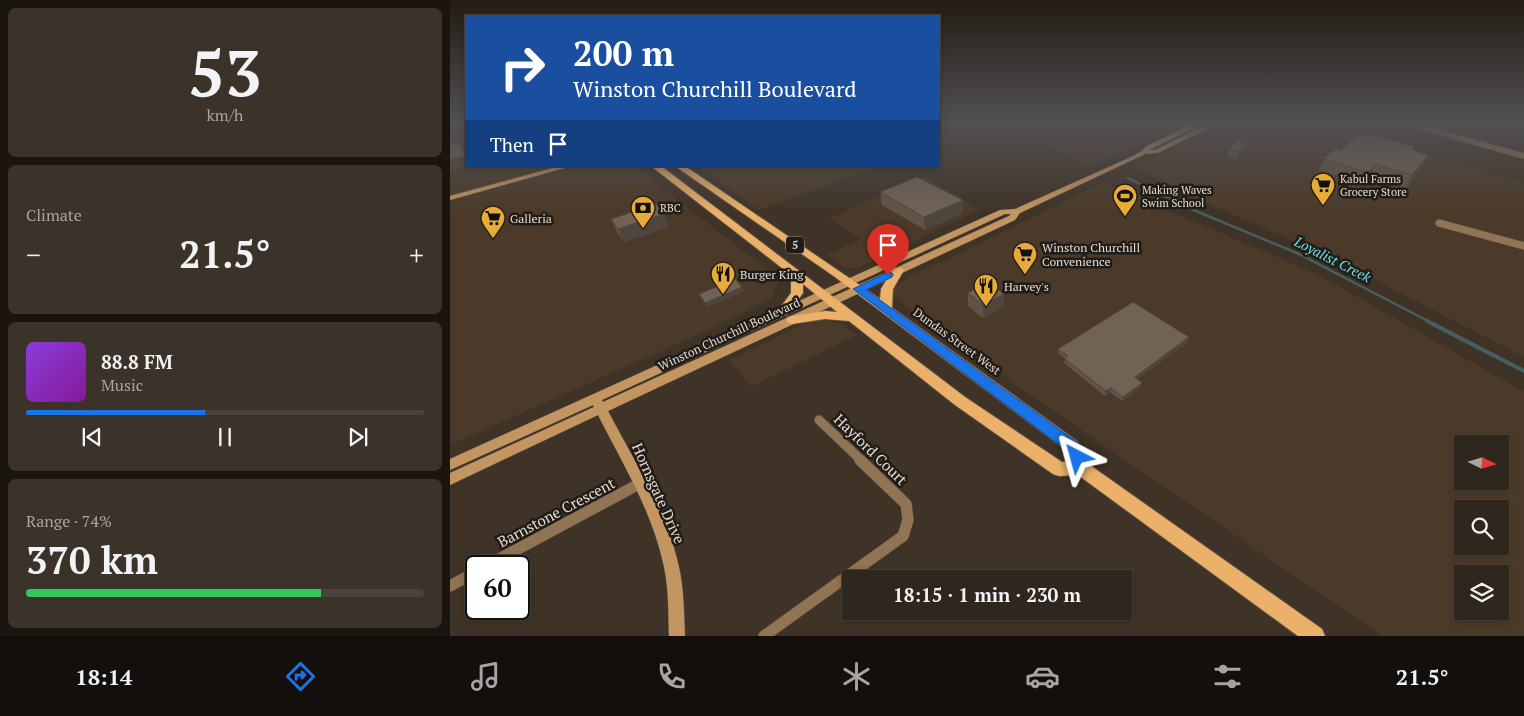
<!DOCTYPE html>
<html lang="en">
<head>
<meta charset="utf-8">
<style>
  :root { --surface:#2f261d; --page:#3b322a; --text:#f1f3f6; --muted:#a7a5a4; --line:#4a433b; --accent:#1a73e8 }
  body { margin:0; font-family:"PT Serif",serif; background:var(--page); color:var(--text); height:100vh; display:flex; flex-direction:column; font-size:19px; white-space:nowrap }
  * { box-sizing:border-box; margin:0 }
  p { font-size:16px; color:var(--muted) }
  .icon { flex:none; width:28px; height:28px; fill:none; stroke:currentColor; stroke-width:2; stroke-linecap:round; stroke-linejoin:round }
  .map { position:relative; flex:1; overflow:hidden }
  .drawer { display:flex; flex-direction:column; gap:8px; padding:8px; background:#1a1510; width:450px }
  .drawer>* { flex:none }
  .banner { position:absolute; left:15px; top:15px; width:475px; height:152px; border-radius:0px; box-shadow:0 2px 8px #0003,0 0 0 1px var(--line); background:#1a4fa0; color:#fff; overflow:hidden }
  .needle { width:32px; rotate:95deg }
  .buttons { position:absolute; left:1004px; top:435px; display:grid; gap:10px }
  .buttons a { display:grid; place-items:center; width:55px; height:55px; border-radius:0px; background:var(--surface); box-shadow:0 2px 8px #0003,0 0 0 1px var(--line); font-size:25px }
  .speed { position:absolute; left:15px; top:555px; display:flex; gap:10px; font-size:25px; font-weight:700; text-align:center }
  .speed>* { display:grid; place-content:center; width:65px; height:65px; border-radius:50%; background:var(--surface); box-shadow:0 2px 8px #0003,0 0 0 1px var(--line); line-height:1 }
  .speed .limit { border:2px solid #111; border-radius:8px; background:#fff; color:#111 }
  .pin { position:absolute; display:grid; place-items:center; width:42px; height:42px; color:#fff; margin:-51px -21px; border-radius:50% 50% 50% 0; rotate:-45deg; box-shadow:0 0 5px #0007 }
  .pin .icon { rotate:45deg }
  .me { position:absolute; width:55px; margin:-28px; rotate:321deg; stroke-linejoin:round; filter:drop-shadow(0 0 4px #0008) }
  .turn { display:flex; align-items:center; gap:18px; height:105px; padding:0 25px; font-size:22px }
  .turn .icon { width:65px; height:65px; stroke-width:2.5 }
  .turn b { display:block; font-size:35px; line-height:42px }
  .then { display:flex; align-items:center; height:48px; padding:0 25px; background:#0003; gap:10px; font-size:19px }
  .big { font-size:38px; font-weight:700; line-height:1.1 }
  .drawer .tile { flex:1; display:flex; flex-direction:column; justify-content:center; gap:8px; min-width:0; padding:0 18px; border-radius:8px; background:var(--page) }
  .drawer .dial { align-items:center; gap:0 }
  .dial b { font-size:65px; line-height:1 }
  .song { display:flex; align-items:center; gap:15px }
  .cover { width:60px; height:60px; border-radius:8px; background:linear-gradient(135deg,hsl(270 70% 55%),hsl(290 70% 35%)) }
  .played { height:5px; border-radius:2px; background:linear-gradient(90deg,var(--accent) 45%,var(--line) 45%) }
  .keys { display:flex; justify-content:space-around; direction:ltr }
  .heat { display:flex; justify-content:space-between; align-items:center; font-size:28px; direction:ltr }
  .charge { height:8px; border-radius:4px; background:linear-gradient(90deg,#34c759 74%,var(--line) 0) }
  .trip { position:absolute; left:392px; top:570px; width:290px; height:50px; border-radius:0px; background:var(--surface); box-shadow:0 2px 8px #0003,0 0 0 1px var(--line); font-weight:700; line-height:50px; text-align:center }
  .menu { display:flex; height:80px; justify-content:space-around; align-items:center; background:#130f0c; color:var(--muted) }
  .menu .icon { width:35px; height:35px }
  .menu .selected { color:var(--accent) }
  .menu b { font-size:22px; color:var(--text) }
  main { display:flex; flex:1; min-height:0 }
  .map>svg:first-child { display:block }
  .built { fill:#4b3a29; fill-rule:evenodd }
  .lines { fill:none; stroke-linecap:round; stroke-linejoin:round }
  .stream-far1 { stroke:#475f61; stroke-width:2.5 }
  .stream { stroke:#475f61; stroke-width:4 }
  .street-far3-casing { stroke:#5d5146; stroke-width:6 }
  .street-far2-casing { stroke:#5d5146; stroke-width:8 }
  .street-far1-casing { stroke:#5d5146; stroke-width:10 }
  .street-casing { stroke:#5d5146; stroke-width:12 }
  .secondary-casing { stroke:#5d5146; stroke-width:1 }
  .primary-casing { stroke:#5d5146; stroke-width:2 }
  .street-far3 { stroke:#907453; stroke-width:5.5 }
  .street-far2 { stroke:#907453; stroke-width:7 }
  .street-far1 { stroke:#907453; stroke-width:9 }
  .street { stroke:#907453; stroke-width:11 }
  .secondary { fill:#c39661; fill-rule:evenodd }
  .primary { fill:#ebb16a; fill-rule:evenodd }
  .wall { fill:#605449 }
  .shaded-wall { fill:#4e453c }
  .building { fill:#706255; stroke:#4e453c }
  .route { fill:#1a73e8; stroke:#114b97 }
  .labels { text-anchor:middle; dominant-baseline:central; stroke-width:5; stroke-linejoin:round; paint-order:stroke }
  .far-poi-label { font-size:11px; fill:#e3dbd4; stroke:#211c16; text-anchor:start }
  .shield { fill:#211c16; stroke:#a9a29b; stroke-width:1 }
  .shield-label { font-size:11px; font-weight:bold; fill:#e3dbd4 }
  .poi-label { font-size:12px; fill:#e3dbd4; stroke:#211c16; text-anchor:start }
  .street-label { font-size:12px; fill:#e3dbd4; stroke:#211c16 }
  .water-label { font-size:14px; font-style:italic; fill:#73dcee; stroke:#211c16 }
  .near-street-label { font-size:15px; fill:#e3dbd4; stroke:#211c16 }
</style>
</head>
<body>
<main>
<section class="drawer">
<div class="tile dial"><b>53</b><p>km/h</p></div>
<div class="tile"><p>Climate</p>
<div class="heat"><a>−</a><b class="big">21.5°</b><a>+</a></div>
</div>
<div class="tile">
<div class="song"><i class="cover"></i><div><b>88.8 FM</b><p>Music</p></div></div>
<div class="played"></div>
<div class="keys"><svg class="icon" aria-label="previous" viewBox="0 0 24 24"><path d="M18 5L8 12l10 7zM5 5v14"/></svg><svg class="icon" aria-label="pause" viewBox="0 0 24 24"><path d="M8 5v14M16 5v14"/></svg><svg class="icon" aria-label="next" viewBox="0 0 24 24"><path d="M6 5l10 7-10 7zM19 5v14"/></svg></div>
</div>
<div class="tile"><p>Range · 74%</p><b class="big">370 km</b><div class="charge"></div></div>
</section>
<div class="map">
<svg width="1074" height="636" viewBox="0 0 1074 636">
  <rect width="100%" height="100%" fill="#3f3327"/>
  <g class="built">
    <polygon points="0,123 16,123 16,166 185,166 329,279 322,298 256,331 0,445"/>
    <polygon points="630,123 709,123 720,128 700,140 655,160 636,166 592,143"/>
    <polygon points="865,123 1074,182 1074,357 883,258 742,197 743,195 683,168 773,124"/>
    <polygon points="246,166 429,166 309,210"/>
    <polygon points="475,177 530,210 407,269 395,268 377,255 410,239 379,218"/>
    <path d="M653,182l216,93 205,117v244h-142l-353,-242 -135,-97v-9l15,-12 34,-15zM1012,444h38v37h-38zM1012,509h38v37h-38zM1012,574h38v37h-38z"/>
    <polygon points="367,321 379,321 392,324 407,335 301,387 279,360 356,323"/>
  </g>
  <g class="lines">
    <g class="stream-far1">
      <polyline points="583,123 587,129"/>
      <polyline points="678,178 734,206 849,254 980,322"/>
    </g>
    <polyline class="stream" points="977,321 1074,371"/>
    <defs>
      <g id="street-far3">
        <polyline points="956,123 1074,156"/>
        <polyline points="988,132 996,123"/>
      </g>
      <polyline id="street-far2" points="989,223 1074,246"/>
      <polyline id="street-far1" points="369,420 412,461"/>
      <g id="street">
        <polyline points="36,566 189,484"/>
        <polyline points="0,586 26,572"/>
        <polyline points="314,636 453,536 458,520 456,504 410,460"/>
      </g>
      <g id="secondary">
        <path d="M722,123h10l7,3 5,-3h9l-8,5 -1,2h-4l-41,20h6l55,-27h9l-61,30 -13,1 -125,59 -5,7 -407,191c26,50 59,101 71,156 5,23 5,46 6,69h-16c-1,-23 0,-46 -5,-69 -11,-54 -41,-103 -66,-152l-148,70v-12l144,-66 -1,-2 -143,65v-11l550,-249 15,-1 116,-52 11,-6 3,-4 39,-19zM555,214h6l-2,2 -406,186 -1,-2z"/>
        <polygon points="110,166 122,166 0,200 0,196"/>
      </g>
      <polygon id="primary" points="201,166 211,166 515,397 612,462 620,462 616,450 385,277 225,166 235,166 430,299 431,289 442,270 444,268 452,268 454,270 443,289 442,308 627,441 637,463 872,629 875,636 848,636 628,475 609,476 603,474 505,405 399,321 375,319 342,324 338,323 336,320 338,317 342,316 375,311 387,312 353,284 353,293 337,315 329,315 327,312 341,293 341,275"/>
    </defs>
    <use href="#street-far3" class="street-far3-casing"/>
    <use href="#street-far2" class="street-far2-casing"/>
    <use href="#street-far1" class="street-far1-casing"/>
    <use href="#street" class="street-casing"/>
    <use href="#secondary" class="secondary-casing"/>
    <use href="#primary" class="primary-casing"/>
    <use href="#street-far3" class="street-far3"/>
    <use href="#street-far2" class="street-far2"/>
    <use href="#street-far1" class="street-far1"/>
    <use href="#street" class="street"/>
    <use href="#secondary" class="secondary"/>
    <use href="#primary" class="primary"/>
  </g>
  <g class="wall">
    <polygon points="797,144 795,152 786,159 776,156 779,148"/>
    <polygon points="965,147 963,150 978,155 972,166 956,188 920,176 913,184 869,170 874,159 891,151"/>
    <polygon points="430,192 513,200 513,213 475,230 432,205"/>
    <polygon points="214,214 219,227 174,242 167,232 161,219"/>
    <polygon points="518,293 554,294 554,307 533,318 518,306"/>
    <polygon points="738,342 687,379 692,383 691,387 672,401 660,392 655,396 614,363 615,359 608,353 608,349"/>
  </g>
  <g class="shaded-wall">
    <polygon points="16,126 16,137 0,141 0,130"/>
    <polygon points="10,144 16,154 16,166 19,166 0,171 0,159"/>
    <polygon points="797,144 795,152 786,159 788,151"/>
    <polygon points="978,155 972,166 956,188 962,175"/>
    <polygon points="925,164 920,176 913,184 918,172"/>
    <polygon points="513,200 513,213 475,230 474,217"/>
    <polygon points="214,214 219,227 174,242 168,229"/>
    <polygon points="292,287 294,292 257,307 255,303"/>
    <polygon points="554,294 554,307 533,318 533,305"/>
    <polygon points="739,337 738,342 683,382 685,377"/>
    <polygon points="692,383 691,387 672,401 673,397"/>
    <polygon points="661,388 660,392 655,396 656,391"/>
  </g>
  <g class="building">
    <polygon points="0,123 16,123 16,126 0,130"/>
    <polygon points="916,133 965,147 962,150 978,155 962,175 925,164 918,172 874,159 885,149 891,151 907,135 912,137"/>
    <polygon points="788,141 797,144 788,151 779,148"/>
    <polygon points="0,144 10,144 15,156 0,159"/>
    <polygon points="467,177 513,200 474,217 430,192"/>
    <polygon points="206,204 214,214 168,229 161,219"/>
    <polygon points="284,278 292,287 255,303 249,294 273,284 272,283"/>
    <polygon points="538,282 554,294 533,305 518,293"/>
    <polygon points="683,302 739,337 685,377 692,383 673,397 661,388 656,391 615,359 618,356 608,349"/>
  </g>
  <linearGradient id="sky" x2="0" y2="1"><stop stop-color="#231c15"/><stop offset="0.58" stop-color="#525052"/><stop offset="1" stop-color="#525052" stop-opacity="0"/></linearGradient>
  <rect width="1074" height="212" fill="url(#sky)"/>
  <polygon class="route" points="438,272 442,273 443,275 442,277 416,290 627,442 634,457 632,461 627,463 622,461 616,450 403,289"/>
  <defs>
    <symbol id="supermarket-pin" viewBox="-11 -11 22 30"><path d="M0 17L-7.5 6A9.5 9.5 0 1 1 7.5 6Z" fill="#e8ab37" stroke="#211c16"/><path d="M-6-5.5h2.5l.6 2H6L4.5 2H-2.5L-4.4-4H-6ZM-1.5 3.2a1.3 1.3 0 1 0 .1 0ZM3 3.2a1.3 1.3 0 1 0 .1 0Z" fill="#111"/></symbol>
    <symbol id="stadium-pin" viewBox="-11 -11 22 30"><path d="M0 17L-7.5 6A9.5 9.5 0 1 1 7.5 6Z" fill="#e8ab37" stroke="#211c16"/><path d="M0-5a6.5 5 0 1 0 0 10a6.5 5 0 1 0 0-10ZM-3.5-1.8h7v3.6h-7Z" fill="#111"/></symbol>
    <symbol id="bank-pin" viewBox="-11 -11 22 30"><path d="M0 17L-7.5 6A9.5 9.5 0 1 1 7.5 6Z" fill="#e8ab37" stroke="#211c16"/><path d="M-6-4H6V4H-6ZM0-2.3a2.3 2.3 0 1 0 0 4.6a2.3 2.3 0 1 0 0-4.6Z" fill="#111"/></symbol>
    <symbol id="restaurant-pin" viewBox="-11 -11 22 30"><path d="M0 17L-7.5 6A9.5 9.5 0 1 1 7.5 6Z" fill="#e8ab37" stroke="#211c16"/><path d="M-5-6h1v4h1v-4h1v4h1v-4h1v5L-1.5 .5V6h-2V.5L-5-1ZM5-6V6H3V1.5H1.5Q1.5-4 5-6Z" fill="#111"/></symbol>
  </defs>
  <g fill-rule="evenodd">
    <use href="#supermarket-pin" x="859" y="171" width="28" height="38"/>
    <use href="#stadium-pin" x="661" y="182" width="28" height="38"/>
    <use href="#bank-pin" x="179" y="194" width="28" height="38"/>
    <use href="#supermarket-pin" x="29" y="204" width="28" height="38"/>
    <use href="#supermarket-pin" x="561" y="240" width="28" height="38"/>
    <use href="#restaurant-pin" x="259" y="260" width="28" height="38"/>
    <use href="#restaurant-pin" x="522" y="272" width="28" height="38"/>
  </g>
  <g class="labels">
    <g class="far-poi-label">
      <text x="890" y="179">Kabul Farms<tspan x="890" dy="13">Grocery Store</tspan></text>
      <text x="692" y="190">Making Waves<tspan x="692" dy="13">Swim School</tspan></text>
      <text x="210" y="208">RBC</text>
    </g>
    <rect class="shield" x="336" y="236.5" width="18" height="17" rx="4"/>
    <g class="shield-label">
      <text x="345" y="245">5</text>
    </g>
    <g class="poi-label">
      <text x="60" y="218">Galleria</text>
      <text x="592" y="247">Winston Churchill<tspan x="592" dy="14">Convenience</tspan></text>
      <text x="290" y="274">Burger King</text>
      <text x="554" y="286">Harvey's</text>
    </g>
    <g class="street-label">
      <text transform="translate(279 334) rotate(-25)">Winston Churchill Boulevard</text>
      <text transform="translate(507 341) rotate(36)">Dundas Street West</text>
    </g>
    <g class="water-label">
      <text transform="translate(883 259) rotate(27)">Loyalist Creek</text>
    </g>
    <g class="near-street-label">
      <text transform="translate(421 449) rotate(44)">Hayford Court</text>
      <text transform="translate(209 493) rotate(66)">Hornsgate Drive</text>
      <text transform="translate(106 512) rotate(-28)">Barnstone Crescent</text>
    </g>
  </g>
</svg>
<div class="buttons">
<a><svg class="needle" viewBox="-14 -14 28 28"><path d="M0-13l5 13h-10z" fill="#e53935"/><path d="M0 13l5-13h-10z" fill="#a7a5a4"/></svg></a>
<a><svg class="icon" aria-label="search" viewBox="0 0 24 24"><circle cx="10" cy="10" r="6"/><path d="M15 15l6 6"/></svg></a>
<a><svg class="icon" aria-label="layers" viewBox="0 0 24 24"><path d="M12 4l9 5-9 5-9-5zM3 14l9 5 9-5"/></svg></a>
</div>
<div class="speed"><div class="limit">60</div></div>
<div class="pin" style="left:438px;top:275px;background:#d93025"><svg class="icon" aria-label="arrive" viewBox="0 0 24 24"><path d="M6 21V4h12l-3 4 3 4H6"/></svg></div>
<svg class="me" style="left:627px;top:457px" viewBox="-20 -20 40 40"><path d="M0-17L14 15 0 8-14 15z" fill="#1a73e8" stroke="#fff" stroke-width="4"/></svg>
<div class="trip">18:15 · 1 min · 230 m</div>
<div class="banner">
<div class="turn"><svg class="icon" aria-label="right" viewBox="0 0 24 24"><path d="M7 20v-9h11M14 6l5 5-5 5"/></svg><div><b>200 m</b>Winston Churchill Boulevard</div></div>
<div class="then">Then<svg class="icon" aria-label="arrive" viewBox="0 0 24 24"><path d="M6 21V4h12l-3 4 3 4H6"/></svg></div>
</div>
</div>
</main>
<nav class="menu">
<b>18:14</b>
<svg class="icon selected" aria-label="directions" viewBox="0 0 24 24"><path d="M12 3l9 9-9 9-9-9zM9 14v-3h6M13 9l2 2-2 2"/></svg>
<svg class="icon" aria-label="music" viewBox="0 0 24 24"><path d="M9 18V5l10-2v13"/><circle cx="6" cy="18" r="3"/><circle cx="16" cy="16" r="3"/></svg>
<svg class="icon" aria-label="phone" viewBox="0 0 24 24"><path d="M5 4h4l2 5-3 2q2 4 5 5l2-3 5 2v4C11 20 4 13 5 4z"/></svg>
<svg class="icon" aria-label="climate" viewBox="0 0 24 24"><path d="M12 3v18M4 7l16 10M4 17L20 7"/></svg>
<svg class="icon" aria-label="car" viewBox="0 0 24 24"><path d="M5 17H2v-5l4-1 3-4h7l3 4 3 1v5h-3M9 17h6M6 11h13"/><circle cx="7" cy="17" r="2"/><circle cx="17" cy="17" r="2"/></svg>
<svg class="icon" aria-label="filters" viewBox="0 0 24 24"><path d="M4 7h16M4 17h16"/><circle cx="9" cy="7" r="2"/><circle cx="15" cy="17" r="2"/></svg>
<b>21.5°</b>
</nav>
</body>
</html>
